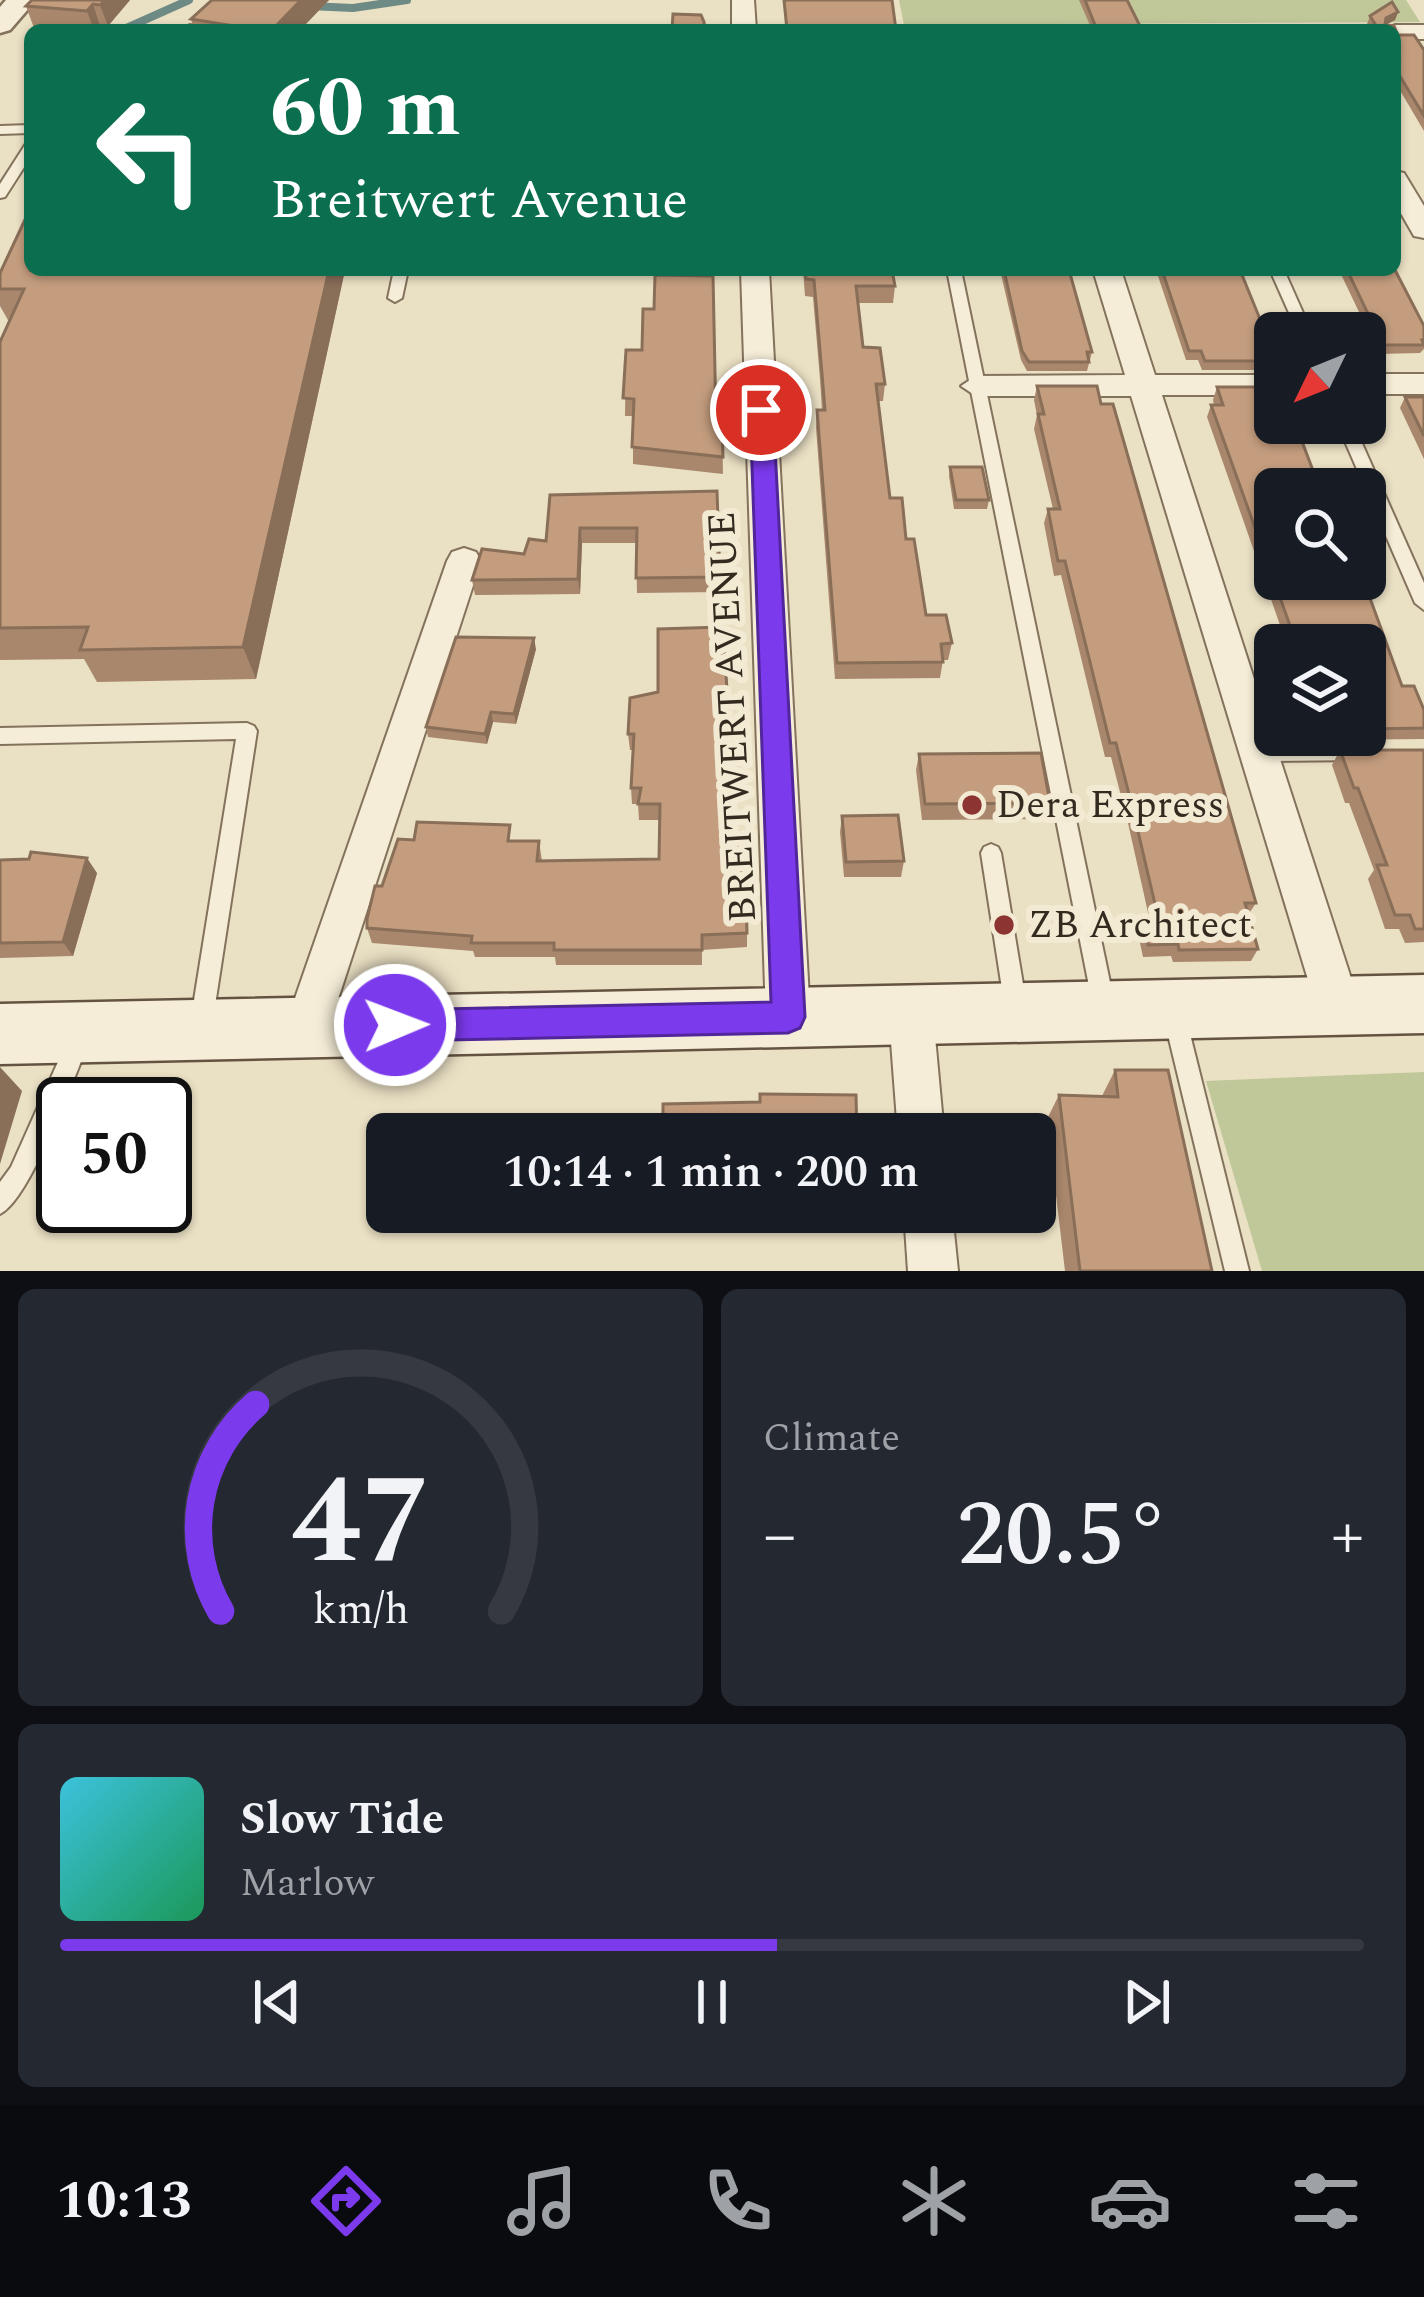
<!DOCTYPE html>
<html lang="en">
<head>
<meta charset="utf-8">
<style>
  :root { --surface:#171b24; --page:#242831; --text:#f1f3f6; --muted:#9ea1a6; --line:#363941; --accent:#7c3aed }
  body { margin:0; font-family:Spectral,serif; background:var(--page); color:var(--text); height:100vh; display:flex; flex-direction:column; font-size:45px; white-space:nowrap }
  * { box-sizing:border-box; margin:0 }
  p { font-size:39px; color:var(--muted) }
  .icon { flex:none; width:66px; height:66px; fill:none; stroke:currentColor; stroke-width:2; stroke-linecap:round; stroke-linejoin:round }
  .map { position:relative; height:1271px; overflow:hidden }
  .details { display:flex; flex-direction:column; gap:18px; padding:18px; background:#0d0f14; flex:1 }
  .details>* { flex:none }
  .guide { position:absolute; left:24px; top:24px; width:1377px; height:252px; border-radius:18px; box-shadow:0 3px 9px #0004; background:#0b6e4f; color:#fff; overflow:hidden }
  .needle { width:78px; rotate:227deg }
  .buttons { position:absolute; left:1254px; top:312px; display:grid; gap:24px }
  .buttons a { display:grid; place-items:center; width:132px; height:132px; border-radius:18px; background:var(--surface); box-shadow:0 3px 9px #0004; font-size:60px }
  .speed { position:absolute; left:36px; top:1077px; display:flex; gap:24px; font-size:60px; font-weight:700; text-align:center }
  .speed>* { display:grid; place-content:center; width:156px; height:156px; border-radius:50%; background:var(--surface); box-shadow:0 3px 9px #0004; line-height:1 }
  .speed .limit { border:6px solid #111; border-radius:18px; background:#fff; color:#111 }
  .pin { position:absolute; display:grid; place-items:center; width:102px; height:102px; color:#fff; margin:-51px; border:6px solid #fff; border-radius:50%; box-shadow:0 3px 12px #0007 }
  .me { position:absolute; width:132px; margin:-66px; rotate:89deg; stroke-linejoin:round; filter:drop-shadow(0 0 9px #0008) }
  .turn { display:flex; align-items:center; gap:42px; height:252px; padding:0 48px; font-size:54px }
  .turn .icon { width:156px; height:156px; stroke-width:2.5 }
  .turn b { display:block; font-size:84px; line-height:102px }
  .big { font-size:90px; font-weight:600; line-height:1.1 }
  .details .card { flex:1; display:flex; flex-direction:column; justify-content:center; gap:18px; min-width:0; padding:0 42px; border-radius:18px; background:var(--page) }
  .details .dial { align-items:center; gap:0 }
  .dial svg { height:312px; overflow:visible; fill:none; stroke:var(--line); stroke-width:7; stroke-linecap:round; text-anchor:middle }
  .dial text { fill:var(--text); stroke:none }
  .song { display:flex; align-items:center; gap:36px }
  .cover { width:144px; height:144px; border-radius:18px; background:linear-gradient(135deg,hsl(190 70% 55%),hsl(150 70% 35%)) }
  .played { height:12px; border-radius:6px; background:linear-gradient(90deg,var(--accent) 55%,var(--line) 55%) }
  .keys { display:flex; justify-content:space-around; direction:ltr }
  .heat { display:flex; justify-content:space-between; align-items:center; font-size:66px; direction:ltr }
  .details .tiles { flex:1; display:grid; gap:18px; grid-template-columns:1fr 1fr }
  .card:last-child { grid-column:span 2 }
  .trip { position:absolute; left:366px; top:1113px; width:690px; height:120px; border-radius:18px; background:var(--surface); box-shadow:0 3px 9px #0004; font-weight:600; line-height:120px; text-align:center }
  .dock { display:flex; height:192px; justify-content:space-around; align-items:center; background:#090b0e; color:var(--muted) }
  .dock .icon { width:84px; height:84px }
  .dock .selected { color:var(--accent) }
  .dock b { font-size:54px; color:var(--text) }
  .map>svg:first-child { display:block }
  .green { fill:#c0c799 }
  .lines { fill:none; stroke-linecap:round; stroke-linejoin:round }
  .stream { stroke:#6e8a84; stroke-width:8 }
  .service-casing { stroke:#83725c; stroke-width:4 }
  .minor-casing { stroke:#83725c; stroke-width:4 }
  .tertiary-casing { stroke:#83725c; stroke-width:5 }
  .secondary-casing { stroke:#645340; stroke-width:5 }
  .service { fill:#f5edd7; fill-rule:evenodd }
  .minor { fill:#f5edd7; fill-rule:evenodd }
  .tertiary { fill:#f5edd7; fill-rule:evenodd }
  .secondary { fill:#f5edd7; fill-rule:evenodd }
  .wall { fill:#a9876c }
  .shaded-wall { fill:#896e58 }
  .building { fill:#c49d7e; stroke:#896e58; stroke-width:3 }
  .route { fill:#7c3aed; stroke:#51269a; stroke-width:3 }
  .poi-dot { fill:#8c3432; stroke:#f2ead3; stroke-width:4.5 }
  .labels { text-anchor:middle; dominant-baseline:central; stroke-width:12; stroke-linejoin:round; paint-order:stroke }
  .street-label { font-size:39px; fill:#342a1f; stroke:#f2ead3 }
  .poi-label { font-size:39px; fill:#342a1f; stroke:#f2ead3; text-anchor:start }
</style>
</head>
<body>
<div class="map">
<svg width="1424" height="1271" viewBox="0 0 1424 1271">
  <rect width="100%" height="100%" fill="#eae0c4"/>
  <g class="green">
    <polygon points="899,0 1406,0 1420,22 904,25"/>
    <polygon points="1424,1072 1424,1271 1262,1271 1206,1081"/>
  </g>
  <g class="lines">
    <g class="stream">
      <polyline points="309,6 353,8 407,0"/>
      <polyline points="122,30 189,0"/>
    </g>
    <defs>
      <g id="service">
        <polygon points="190,25 194,26 194,30 179,30"/>
        <polygon points="30,125 30,133 0,134 0,126"/>
        <polygon points="30,144 30,158 5,197 0,198 0,184 25,145"/>
        <polygon points="394,270 408,270 402,298 395,302 388,298"/>
        <polygon points="947,270 961,270 1115,1006 1112,1013 1104,1016 1096,1013 1093,1006"/>
        <polygon points="1270,270 1284,270 1312,333 1298,333"/>
        <polygon points="1337,423 1353,423 1424,583 1424,610 1415,603"/>
        <polygon points="247,723 254,726 257,731 212,1025 209,1032 201,1035 193,1032 190,1025 236,739 0,744 0,728"/>
        <polygon points="1362,744 1369,746 1372,752 1369,758 1362,760 1259,761 1252,759 1249,753 1252,747 1259,745"/>
        <polygon points="991,844 998,847 1001,853 1027,1008 1024,1015 1016,1018 1008,1015 1005,1008 981,853 984,847"/>
        <polygon points="1174,1004 1182,1007 1185,1014 1249,1271 1225,1271 1163,1014 1166,1007"/>
        <path d="M78,1031l8,4 3,7c-15,35 -59,158 -89,172v-32l11,-15 59,-132z"/>
      </g>
      <g id="minor">
        <polygon points="732,0 754,0 756,30 732,30"/>
        <polygon points="1395,25 1424,25 1424,39 1395,39 1395,30 1385,30"/>
        <polygon points="1395,171 1404,173 1424,206 1424,238 1414,236 1395,203"/>
        <polygon points="741,270 769,270 810,1017 804,1032 788,1038 772,1032 766,1017"/>
        <polygon points="1093,270 1121,270 1155,375 1275,375 1275,395 1162,395 1360,1006 1353,1020 1338,1026 1323,1020 1316,1006 1131,396 976,396 961,386 976,376 1125,375"/>
        <rect x="1365" y="374" width="59" height="20"/>
        <polygon points="464,548 476,552 481,561 329,1027 323,1042 307,1048 291,1042 285,1027 447,561 452,552"/>
        <polygon points="911,994 927,1000 933,1015 944,1134 898,1134 889,1015 895,1000"/>
        <polygon points="904,1212 952,1212 958,1271 908,1271"/>
      </g>
      <polygon id="tertiary" points="6,0 36,0 10,30 0,33 0,7"/>
      <polygon id="secondary" points="1424,975 1424,1033 0,1064 0,1004"/>
    </defs>
    <use href="#service" class="service-casing"/>
    <use href="#minor" class="minor-casing"/>
    <use href="#tertiary" class="tertiary-casing"/>
    <use href="#secondary" class="secondary-casing"/>
    <use href="#service" class="service"/>
    <use href="#minor" class="minor"/>
    <use href="#tertiary" class="tertiary"/>
    <use href="#secondary" class="secondary"/>
  </g>
  <g class="wall">
    <polygon points="130,0 108,26 100,26 96,30 34,28 26,6"/>
    <polygon points="212,0 329,0 300,30 194,30 191,19"/>
    <polygon points="1079,0 1127,0 1142,30 1092,30"/>
    <polygon points="1392,2 1398,12 1395,20 1386,25 1394,26 1398,35 1414,35 1424,50 1424,131 1395,82 1395,30 1371,30 1367,24 1370,16"/>
    <polygon points="30,270 345,270 256,679 97,682 84,659 0,660 0,342 9,322 0,306 0,273"/>
    <polygon points="803,270 892,270 895,286 893,303 858,303 863,347 885,384 883,401 878,401 890,498 906,539 926,615 952,643 948,660 943,660 940,678 835,679 816,428 817,410 822,410 820,379 813,297 805,296"/>
    <polygon points="1000,270 1069,270 1092,352 1087,371 1027,371 1021,360"/>
    <polygon points="1156,270 1240,270 1275,356 1273,370 1202,370 1198,360 1186,360"/>
    <polygon points="1339,270 1395,270 1424,326 1424,349 1420,353 1379,354"/>
    <polygon points="626,350 716,420 722,420 723,474 633,464 633,416 625,416"/>
    <polygon points="1037,386 1101,404 1256,903 1248,915 1258,949 1251,961 1173,962 1171,956 1143,957 1137,929 1143,917 1149,917 1128,823 1111,757 1105,757 1061,575 1054,576 1044,523 1048,509 1053,509 1034,429 1037,415 1034,400"/>
    <polygon points="1217,387 1275,423 1296,423 1320,489 1402,686 1424,710 1424,739 1323,740 1319,735 1365,735 1365,645 1287,645 1207,417 1211,405 1214,405 1213,400"/>
    <polygon points="1405,397 1424,397 1424,459 1400,408"/>
    <polygon points="950,467 989,500 987,509 954,509 949,476"/>
    <polygon points="717,491 720,592 637,593 636,543 582,543 580,594 475,595 472,580 546,541 550,495"/>
    <polygon points="1365,543 1373,562 1367,574 1365,574"/>
    <polygon points="536,649 516,724 493,722 487,744 428,737 426,727"/>
    <polygon points="630,698 736,832 747,933 747,947 702,950 702,965 556,965 555,957 475,957 473,951 372,943 367,928 382,886 513,841 539,841 542,861 659,859 660,820 639,820 638,804 632,804 631,788 633,750 630,750 628,734"/>
    <polygon points="1340,750 1424,750 1424,942 1405,943 1399,929 1385,929 1368,879 1374,870 1349,803 1345,803 1332,765"/>
    <polygon points="919,754 1050,803 1045,819 922,820 916,770"/>
    <polygon points="842,816 904,861 901,877 844,877 840,832"/>
    <polygon points="0,860 97,873 73,956 0,958"/>
    <polygon points="1115,1070 1212,1271 1065,1271 1047,1119 1059,1095 1102,1096"/>
    <polygon points="133,1206 129,1221 69,1223 57,1212"/>
    <polygon points="761,1212 859,1212 858,1216 825,1215 824,1223 760,1223"/>
  </g>
  <g class="shaded-wall">
    <polygon points="105,0 130,0 108,26 100,5"/>
    <polygon points="301,0 329,0 300,30 272,30"/>
    <polygon points="93,4 100,26 96,30 94,30 87,11"/>
    <polygon points="1398,12 1395,20 1383,26 1386,18"/>
    <polygon points="329,270 345,270 256,679 243,647"/>
    <polygon points="580,528 582,543 580,594 578,579"/>
    <polygon points="534,638 536,649 516,724 514,714"/>
    <polygon points="491,712 493,722 487,744 485,734"/>
    <polygon points="87,858 97,873 73,956 63,942"/>
    <polygon points="0,1067 22,1091 0,1164"/>
    <polygon points="119,1206 133,1206 129,1221 118,1210"/>
  </g>
  <g class="building">
    <polygon points="32,0 105,0 100,5 93,4 87,11 26,6"/>
    <polygon points="212,0 301,0 272,30 259,30 191,19"/>
    <polygon points="784,0 892,0 896,30 787,30"/>
    <polygon points="1085,0 1127,0 1142,30 1097,30"/>
    <polygon points="1392,2 1398,12 1386,18 1385,25 1394,26 1398,35 1414,35 1424,50 1424,116 1395,68 1395,61 1399,61 1395,55 1395,30 1379,30 1370,16"/>
    <polygon points="673,14 701,15 704,22 705,30 672,30"/>
    <polygon points="30,209 30,270 329,270 243,647 80,650 88,627 0,628 0,342 24,289 0,289 0,273"/>
    <polygon points="805,270 892,270 895,286 856,286 863,347 880,348 885,384 876,384 890,498 902,498 906,539 914,539 926,615 946,615 952,643 941,644 943,662 837,663 817,410 825,410 821,362 814,280 806,279"/>
    <polygon points="1004,270 1069,270 1092,352 1087,352 1089,362 1029,362 1022,351"/>
    <polygon points="1162,270 1240,270 1275,356 1275,361 1205,361 1201,351 1189,351"/>
    <polygon points="1347,270 1395,270 1424,326 1424,340 1422,340 1424,345 1383,345"/>
    <polygon points="655,275 713,276 716,420 722,420 723,457 632,447 634,399 623,398 626,350 642,350 643,309 654,309"/>
    <polygon points="1037,386 1097,386 1101,404 1113,404 1256,903 1245,903 1258,949 1179,950 1178,944 1148,945 1143,917 1158,917 1133,810 1116,743 1110,743 1065,561 1058,561 1048,509 1060,509 1038,414 1044,414"/>
    <polygon points="1217,387 1275,387 1275,423 1295,423 1320,489 1275,489 1275,579 1363,579 1402,686 1414,686 1424,710 1424,728 1365,729 1365,645 1297,645 1211,405 1223,405"/>
    <polygon points="1405,397 1424,397 1424,436"/>
    <polygon points="950,467 982,467 989,500 956,500"/>
    <polygon points="717,491 720,577 636,578 637,528 580,528 578,579 472,580 482,549 524,554 529,539 546,541 550,495"/>
    <polygon points="1365,543 1373,562 1365,562"/>
    <polygon points="723,627 736,832 744,832 747,933 702,935 702,950 554,950 554,943 471,943 472,936 367,928 367,919 375,886 382,886 398,839 414,840 417,822 510,825 508,841 539,841 537,861 659,859 660,804 638,804 641,788 631,788 634,734 628,734 630,698 658,692 658,629"/>
    <polygon points="456,637 534,638 514,714 491,712 485,734 426,727"/>
    <polygon points="1340,750 1424,750 1424,929 1415,929 1410,915 1395,915 1377,865 1387,865 1358,788 1354,788"/>
    <polygon points="1041,753 1050,803 925,804 919,754"/>
    <polygon points="898,815 904,861 846,862 842,816"/>
    <polygon points="31,852 87,858 63,942 0,943 0,860 29,859"/>
    <polygon points="1115,1070 1168,1070 1212,1271 1080,1271 1059,1095 1118,1097"/>
    <polygon points="760,1094 856,1095 857,1134 663,1134 663,1104 760,1102"/>
    <polygon points="63,1176 63,1206 119,1206 118,1210 57,1212"/>
  </g>
  <polygon class="route" points="761,402 773,410 805,1017 800,1028 788,1033 395,1041 383,1037 378,1025 383,1014 395,1010 771,1002 750,410"/>
  <g class="poi-dot">
    <circle cx="972" cy="805" r="12"/>
    <circle cx="1004" cy="925" r="12"/>
  </g>
  <g class="labels">
    <g class="street-label">
      <text transform="translate(733 717) rotate(-93)">BREITWERT AVENUE</text>
    </g>
    <g class="poi-label">
      <text x="996" y="805">Dera Express</text>
      <text x="1028" y="925">ZB Architect</text>
    </g>
  </g>
</svg>
<div class="buttons">
<a><svg class="needle" viewBox="-14 -14 28 28"><path d="M0-13l5 13h-10z" fill="#e53935"/><path d="M0 13l5-13h-10z" fill="#9ea1a6"/></svg></a>
<a><svg class="icon" aria-label="search" viewBox="0 0 24 24"><circle cx="10" cy="10" r="6"/><path d="M15 15l6 6"/></svg></a>
<a><svg class="icon" aria-label="layers" viewBox="0 0 24 24"><path d="M12 4l9 5-9 5-9-5zM3 14l9 5 9-5"/></svg></a>
</div>
<div class="speed"><div class="limit">50</div></div>
<div class="pin" style="left:761px;top:410px;background:#d93025"><svg class="icon" aria-label="arrive" viewBox="0 0 24 24"><path d="M6 21V4h12l-3 4 3 4H6"/></svg></div>
<svg class="me" style="left:395px;top:1025px" viewBox="-20 -20 40 40"><circle r="17" fill="#7c3aed" stroke="#fff" stroke-width="3"/><path d="M0-11L8 9 0 5-8 9z" fill="#fff"/></svg>
<div class="trip">10:14 · 1 min · 200 m</div>
<div class="guide">
<div class="turn"><svg class="icon" aria-label="left" viewBox="0 0 24 24"><path d="M17 20v-9H6M10 6l-5 5 5 5"/></svg><div><b>60 m</b>Breitwert Avenue</div></div>
</div>
</div>
<section class="details">
<div class="tiles">
<div class="card dial"><svg viewBox="0 0 100 80">
<path d="M14 69A42 42 0 1 1 86 69"/>
<path d="M14 69A42 42 0 0 1 23 16" stroke="#7c3aed"/>
<text x="50" y="56" font-size="32" font-weight="700">47</text>
<text x="50" y="72" font-size="11">km/h</text>
</svg></div>
<div class="card"><p>Climate</p>
<div class="heat"><a>−</a><b class="big">20.5°</b><a>+</a></div>
</div>
<div class="card">
<div class="song"><i class="cover"></i><div><b>Slow Tide</b><p>Marlow</p></div></div>
<div class="played"></div>
<div class="keys"><svg class="icon" aria-label="previous" viewBox="0 0 24 24"><path d="M18 5L8 12l10 7zM5 5v14"/></svg><svg class="icon" aria-label="pause" viewBox="0 0 24 24"><path d="M8 5v14M16 5v14"/></svg><svg class="icon" aria-label="next" viewBox="0 0 24 24"><path d="M6 5l10 7-10 7zM19 5v14"/></svg></div>
</div>
</div>
</section>
<nav class="dock">
<b>10:13</b>
<svg class="icon selected" aria-label="directions" viewBox="0 0 24 24"><path d="M12 3l9 9-9 9-9-9zM9 14v-3h6M13 9l2 2-2 2"/></svg>
<svg class="icon" aria-label="music" viewBox="0 0 24 24"><path d="M9 18V5l10-2v13"/><circle cx="6" cy="18" r="3"/><circle cx="16" cy="16" r="3"/></svg>
<svg class="icon" aria-label="phone" viewBox="0 0 24 24"><path d="M5 4h4l2 5-3 2q2 4 5 5l2-3 5 2v4C11 20 4 13 5 4z"/></svg>
<svg class="icon" aria-label="climate" viewBox="0 0 24 24"><path d="M12 3v18M4 7l16 10M4 17L20 7"/></svg>
<svg class="icon" aria-label="car" viewBox="0 0 24 24"><path d="M5 17H2v-5l4-1 3-4h7l3 4 3 1v5h-3M9 17h6M6 11h13"/><circle cx="7" cy="17" r="2"/><circle cx="17" cy="17" r="2"/></svg>
<svg class="icon" aria-label="filters" viewBox="0 0 24 24"><path d="M4 7h16M4 17h16"/><circle cx="9" cy="7" r="2"/><circle cx="15" cy="17" r="2"/></svg>
</nav>
</body>
</html>
